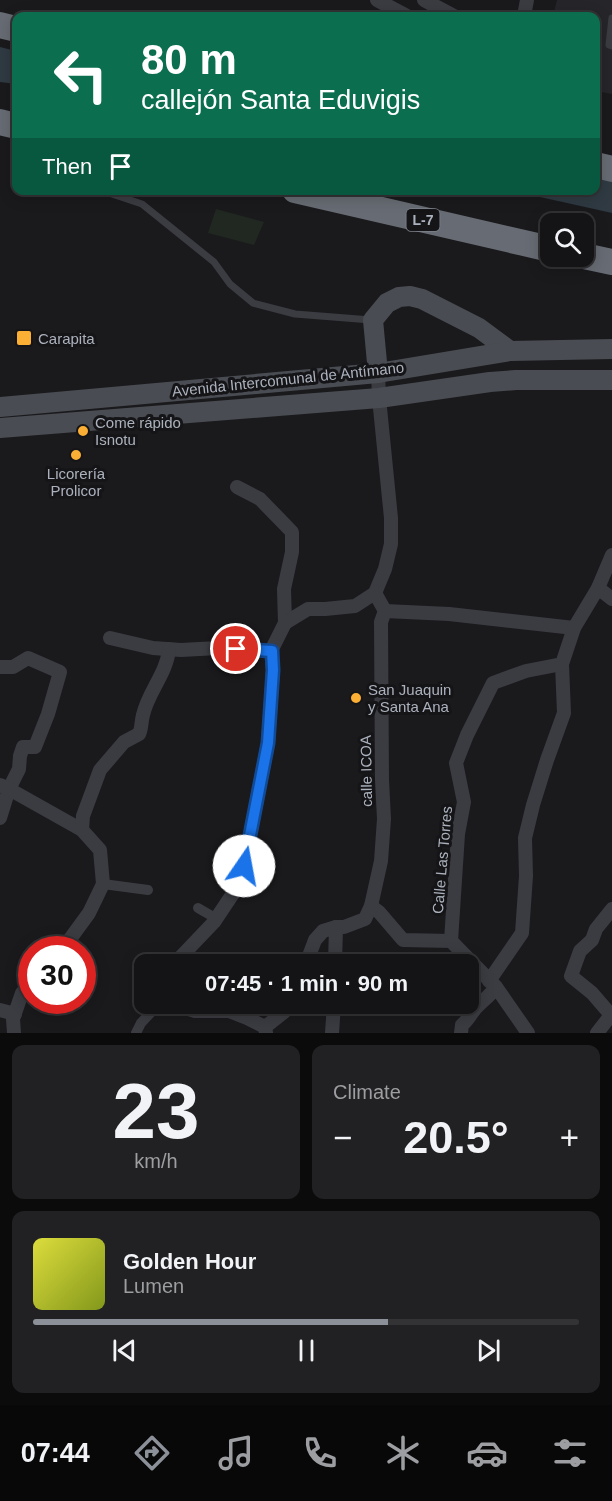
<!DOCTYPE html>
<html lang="en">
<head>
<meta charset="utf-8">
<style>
  :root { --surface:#141416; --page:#212123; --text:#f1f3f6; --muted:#9d9ea1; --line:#333335; --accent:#8c9099 }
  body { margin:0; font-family:Helvetica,sans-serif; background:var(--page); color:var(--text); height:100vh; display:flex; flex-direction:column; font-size:22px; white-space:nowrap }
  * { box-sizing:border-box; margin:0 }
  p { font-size:20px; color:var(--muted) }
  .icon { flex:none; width:33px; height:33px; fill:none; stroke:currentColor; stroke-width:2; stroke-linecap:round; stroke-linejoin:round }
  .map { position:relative; height:1033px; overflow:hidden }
  .drawer { display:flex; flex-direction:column; gap:12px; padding:12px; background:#0b0b0c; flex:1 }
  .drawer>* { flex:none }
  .banner { position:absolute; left:12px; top:12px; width:588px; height:183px; border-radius:12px; box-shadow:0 3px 15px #0003,0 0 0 2px var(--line); background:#0b6e4f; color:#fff; overflow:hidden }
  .tools { position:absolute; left:540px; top:213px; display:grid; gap:12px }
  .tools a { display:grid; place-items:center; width:54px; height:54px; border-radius:12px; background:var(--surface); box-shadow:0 3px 15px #0003,0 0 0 2px var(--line); font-size:30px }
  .speed { position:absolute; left:18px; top:936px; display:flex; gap:12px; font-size:30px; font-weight:700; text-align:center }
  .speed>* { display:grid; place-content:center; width:78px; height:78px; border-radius:50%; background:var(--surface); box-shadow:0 3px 15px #0003,0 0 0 2px var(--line); line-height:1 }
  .speed .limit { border:9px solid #d22; background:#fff; color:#111 }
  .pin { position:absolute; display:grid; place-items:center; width:51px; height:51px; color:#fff; margin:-26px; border:3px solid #fff; border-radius:50%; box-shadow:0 2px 6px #0007 }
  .me { position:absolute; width:66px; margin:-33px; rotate:12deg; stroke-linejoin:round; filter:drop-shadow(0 0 4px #0008) }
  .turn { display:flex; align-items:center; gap:21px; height:126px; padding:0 30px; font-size:27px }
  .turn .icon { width:78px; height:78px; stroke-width:2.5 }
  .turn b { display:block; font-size:42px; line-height:51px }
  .then { display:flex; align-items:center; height:57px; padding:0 30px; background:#0003; gap:12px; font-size:22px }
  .big { font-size:45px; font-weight:800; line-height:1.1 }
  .drawer .card { flex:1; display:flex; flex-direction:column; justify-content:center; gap:9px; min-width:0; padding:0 21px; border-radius:12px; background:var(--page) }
  .drawer .dial { align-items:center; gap:0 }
  .dial b { font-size:78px; line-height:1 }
  .song { display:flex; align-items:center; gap:18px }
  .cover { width:72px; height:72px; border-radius:9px; background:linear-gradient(135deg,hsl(60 70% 55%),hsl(70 70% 35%)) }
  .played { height:6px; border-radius:3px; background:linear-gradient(90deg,var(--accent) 65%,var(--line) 65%) }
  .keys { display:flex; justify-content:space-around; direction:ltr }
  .heat { display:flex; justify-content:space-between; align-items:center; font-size:33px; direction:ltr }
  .drawer .tiles { flex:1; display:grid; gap:12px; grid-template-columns:1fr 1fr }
  .card:last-child { grid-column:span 2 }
  .trip { position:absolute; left:134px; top:954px; width:345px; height:60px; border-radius:12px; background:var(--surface); box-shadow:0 3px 15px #0003,0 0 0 2px var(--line); font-weight:800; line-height:60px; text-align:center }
  .menu { display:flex; height:96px; justify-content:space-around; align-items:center; background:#080809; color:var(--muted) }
  .menu .icon { width:42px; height:42px }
  .menu .selected { color:var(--accent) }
  .menu b { font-size:27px; color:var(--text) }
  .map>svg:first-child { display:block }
  .built { fill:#26262a }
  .green { fill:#202821 }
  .water { fill:#2f3a42 }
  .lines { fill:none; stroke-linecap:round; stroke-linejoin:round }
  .service { stroke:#3b3c42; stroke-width:7 }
  .pedestrian { stroke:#3b3c42; stroke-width:10 }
  .minor { stroke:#3b3c42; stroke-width:14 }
  .secondary { stroke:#494c52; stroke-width:20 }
  .motorway { stroke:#676b73; stroke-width:26 }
  .route-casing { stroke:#114b97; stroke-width:15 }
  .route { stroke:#1a73e8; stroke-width:10 }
  .poi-dot { fill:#fbaf34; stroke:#151518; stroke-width:2 }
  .labels { text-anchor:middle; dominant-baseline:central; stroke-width:6; stroke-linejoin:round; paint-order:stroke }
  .shield { fill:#151518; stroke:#7f838c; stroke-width:1.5 }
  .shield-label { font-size:14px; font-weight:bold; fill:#acb2bd }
  .poi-label { font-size:15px; fill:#acb2bd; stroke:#151518; text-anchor:start }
  .street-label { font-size:15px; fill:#acb2bd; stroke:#151518 }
</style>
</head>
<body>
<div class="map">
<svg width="612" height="1033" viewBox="0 0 612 1033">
  <rect width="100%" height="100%" fill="#1a1a1d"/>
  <polygon class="built" points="557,0 612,0 612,94 596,91 596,16 553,16"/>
  <polygon class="green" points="216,209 264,222 254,245 208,233"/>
  <g class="water">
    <polygon points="0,47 16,51 16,84 0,82"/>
    <polygon points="596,177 612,181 612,213 513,191 596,190"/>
  </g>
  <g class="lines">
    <g class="service">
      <polyline points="612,18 609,45 612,46"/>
      <polyline points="100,190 142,204 214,262 230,284 253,303 295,314 371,320"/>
    </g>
    <g class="pedestrian">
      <polyline points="103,884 148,890"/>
      <polyline points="198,908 217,919"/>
      <polyline points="136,1033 141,1023 159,1004"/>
    </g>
    <g class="minor">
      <polyline points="377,0 407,16"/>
      <polyline points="424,0 454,16"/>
      <polyline points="524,16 527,0"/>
      <polyline points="237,487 260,499 292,532 292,552 284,589 285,623"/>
      <polyline points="598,588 612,599"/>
      <polyline points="385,611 449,614 574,628"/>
      <polyline points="110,638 153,648 181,650 218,648 271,651"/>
      <polyline points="0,667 13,667 28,658 60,672 48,714 35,747 23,747 20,756 19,769 9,789 0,818"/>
      <polyline points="0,785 9,789 82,830 100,850 103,884 89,913 62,950"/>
      <path d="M82,830l1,-14 17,-46 24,-28 15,-8c3,-6 2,-12 4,-19 5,-23 24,-42 26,-66"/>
      <polyline points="371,906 379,912 403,940 451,941"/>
      <polyline points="174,964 214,922 234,892 244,866 268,743 273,670 271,651 285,623 308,609 325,609 355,606 375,593 385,569 391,544 391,518 379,398 378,373"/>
      <polyline points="306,964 315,940 323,931 336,927 344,927 365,919 371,906 381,861 384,819 382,780 381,622 385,611 375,593"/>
      <polyline points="335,964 336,927"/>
      <polyline points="489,981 522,933 526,876 525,838 533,805 547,760 564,713 562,664"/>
      <polyline points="173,1004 195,1011 229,1011 247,1018 265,1027 266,1033"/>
      <polyline points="0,1010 15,1014"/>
      <polyline points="265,1027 284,1012 288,1004"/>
      <polyline points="14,1033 13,1019 22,993 32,983"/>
      <polyline points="332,1033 334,1004"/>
      <path d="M461,1033l1,-8c6,-5 8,-10 13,-16 7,-8 15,-13 21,-22"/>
      <polyline points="528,1033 496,987 451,941 458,834 464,802 456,763 467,735 493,683 526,671 562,664 574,628 598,588 612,555"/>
      <polyline points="597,1033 611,1015 592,993 571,976 580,951 592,940 596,929 612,909"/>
    </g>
    <g class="secondary">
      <polyline points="378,373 373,320 387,303 399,297 410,296 422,299 479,328 510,351"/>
      <polyline points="0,407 378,373 510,351 612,349"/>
      <polyline points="0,428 379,398 490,382 516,380 612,380"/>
    </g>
    <g class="motorway">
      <polyline points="0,25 16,29"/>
      <polyline points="0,122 16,126"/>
      <polyline points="596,165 612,169"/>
      <polyline points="295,190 550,249"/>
      <polyline points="584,256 612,262"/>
    </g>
  </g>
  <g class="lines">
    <defs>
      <polyline id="route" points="236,649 272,651 273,670 268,743 244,866"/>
    </defs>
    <use href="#route" class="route-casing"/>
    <use href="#route" class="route"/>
  </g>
  <g class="poi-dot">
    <rect x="16" y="330" width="16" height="16" rx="3"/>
    <circle cx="83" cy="431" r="6"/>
    <circle cx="76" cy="455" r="6"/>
    <circle cx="356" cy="698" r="6"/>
  </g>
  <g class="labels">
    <rect class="shield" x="406.5" y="209" width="33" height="22" rx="4.5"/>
    <g class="shield-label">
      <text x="423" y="220">L-7</text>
    </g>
    <g class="poi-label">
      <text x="38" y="338">Carapita</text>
      <text x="95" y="422">Come rápido<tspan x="95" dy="17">Isnotu</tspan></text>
      <text x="76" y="473" text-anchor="middle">Licorería<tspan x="76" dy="17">Prolicor</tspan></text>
      <text x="368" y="689">San Juaquin<tspan x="368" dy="17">y Santa Ana</tspan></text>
    </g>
    <g class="street-label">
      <text transform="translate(288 379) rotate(-6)">Avenida Intercomunal de Antímano</text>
      <text transform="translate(366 771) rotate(-91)">calle ICOA</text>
      <text transform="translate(442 860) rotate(-85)">Calle Las Torres</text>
    </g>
  </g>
</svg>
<div class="tools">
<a><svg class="icon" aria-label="search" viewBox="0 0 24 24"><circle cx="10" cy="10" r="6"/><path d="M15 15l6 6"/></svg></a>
</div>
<div class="speed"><div class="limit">30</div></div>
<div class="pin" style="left:236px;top:649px;background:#d93025"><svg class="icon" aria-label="arrive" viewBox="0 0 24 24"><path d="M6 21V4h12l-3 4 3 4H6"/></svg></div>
<svg class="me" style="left:244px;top:866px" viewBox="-20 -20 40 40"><circle r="19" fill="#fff"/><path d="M0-13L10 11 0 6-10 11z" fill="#1a73e8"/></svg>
<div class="trip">07:45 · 1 min · 90 m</div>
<div class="banner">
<div class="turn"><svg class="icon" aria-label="left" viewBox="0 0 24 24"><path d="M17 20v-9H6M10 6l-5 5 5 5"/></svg><div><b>80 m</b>callejón Santa Eduvigis</div></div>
<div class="then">Then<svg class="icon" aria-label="arrive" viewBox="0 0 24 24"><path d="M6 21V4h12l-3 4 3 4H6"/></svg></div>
</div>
</div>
<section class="drawer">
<div class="tiles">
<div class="card dial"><b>23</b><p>km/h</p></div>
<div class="card"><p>Climate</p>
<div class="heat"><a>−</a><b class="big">20.5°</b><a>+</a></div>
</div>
<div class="card">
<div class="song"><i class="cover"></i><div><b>Golden Hour</b><p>Lumen</p></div></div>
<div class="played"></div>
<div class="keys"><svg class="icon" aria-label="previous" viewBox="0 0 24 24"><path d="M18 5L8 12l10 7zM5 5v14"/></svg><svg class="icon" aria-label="pause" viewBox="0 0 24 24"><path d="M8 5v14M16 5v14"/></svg><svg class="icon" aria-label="next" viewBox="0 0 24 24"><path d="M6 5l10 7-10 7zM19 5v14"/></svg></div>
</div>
</div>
</section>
<nav class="menu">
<b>07:44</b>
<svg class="icon selected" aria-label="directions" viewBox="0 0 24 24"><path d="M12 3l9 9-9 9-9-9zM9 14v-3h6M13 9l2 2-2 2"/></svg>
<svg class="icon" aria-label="music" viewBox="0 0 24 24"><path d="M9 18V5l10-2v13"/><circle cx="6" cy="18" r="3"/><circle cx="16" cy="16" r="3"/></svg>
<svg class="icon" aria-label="phone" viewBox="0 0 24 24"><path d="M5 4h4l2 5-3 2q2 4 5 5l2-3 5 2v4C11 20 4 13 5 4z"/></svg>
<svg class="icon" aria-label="climate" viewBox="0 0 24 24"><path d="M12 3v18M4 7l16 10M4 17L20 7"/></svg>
<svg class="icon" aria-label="car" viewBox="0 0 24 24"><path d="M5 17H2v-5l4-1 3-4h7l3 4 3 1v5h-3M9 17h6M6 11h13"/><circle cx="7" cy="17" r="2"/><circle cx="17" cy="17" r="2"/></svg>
<svg class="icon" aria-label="filters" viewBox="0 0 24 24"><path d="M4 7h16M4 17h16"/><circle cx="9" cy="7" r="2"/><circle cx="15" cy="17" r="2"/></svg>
</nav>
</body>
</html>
